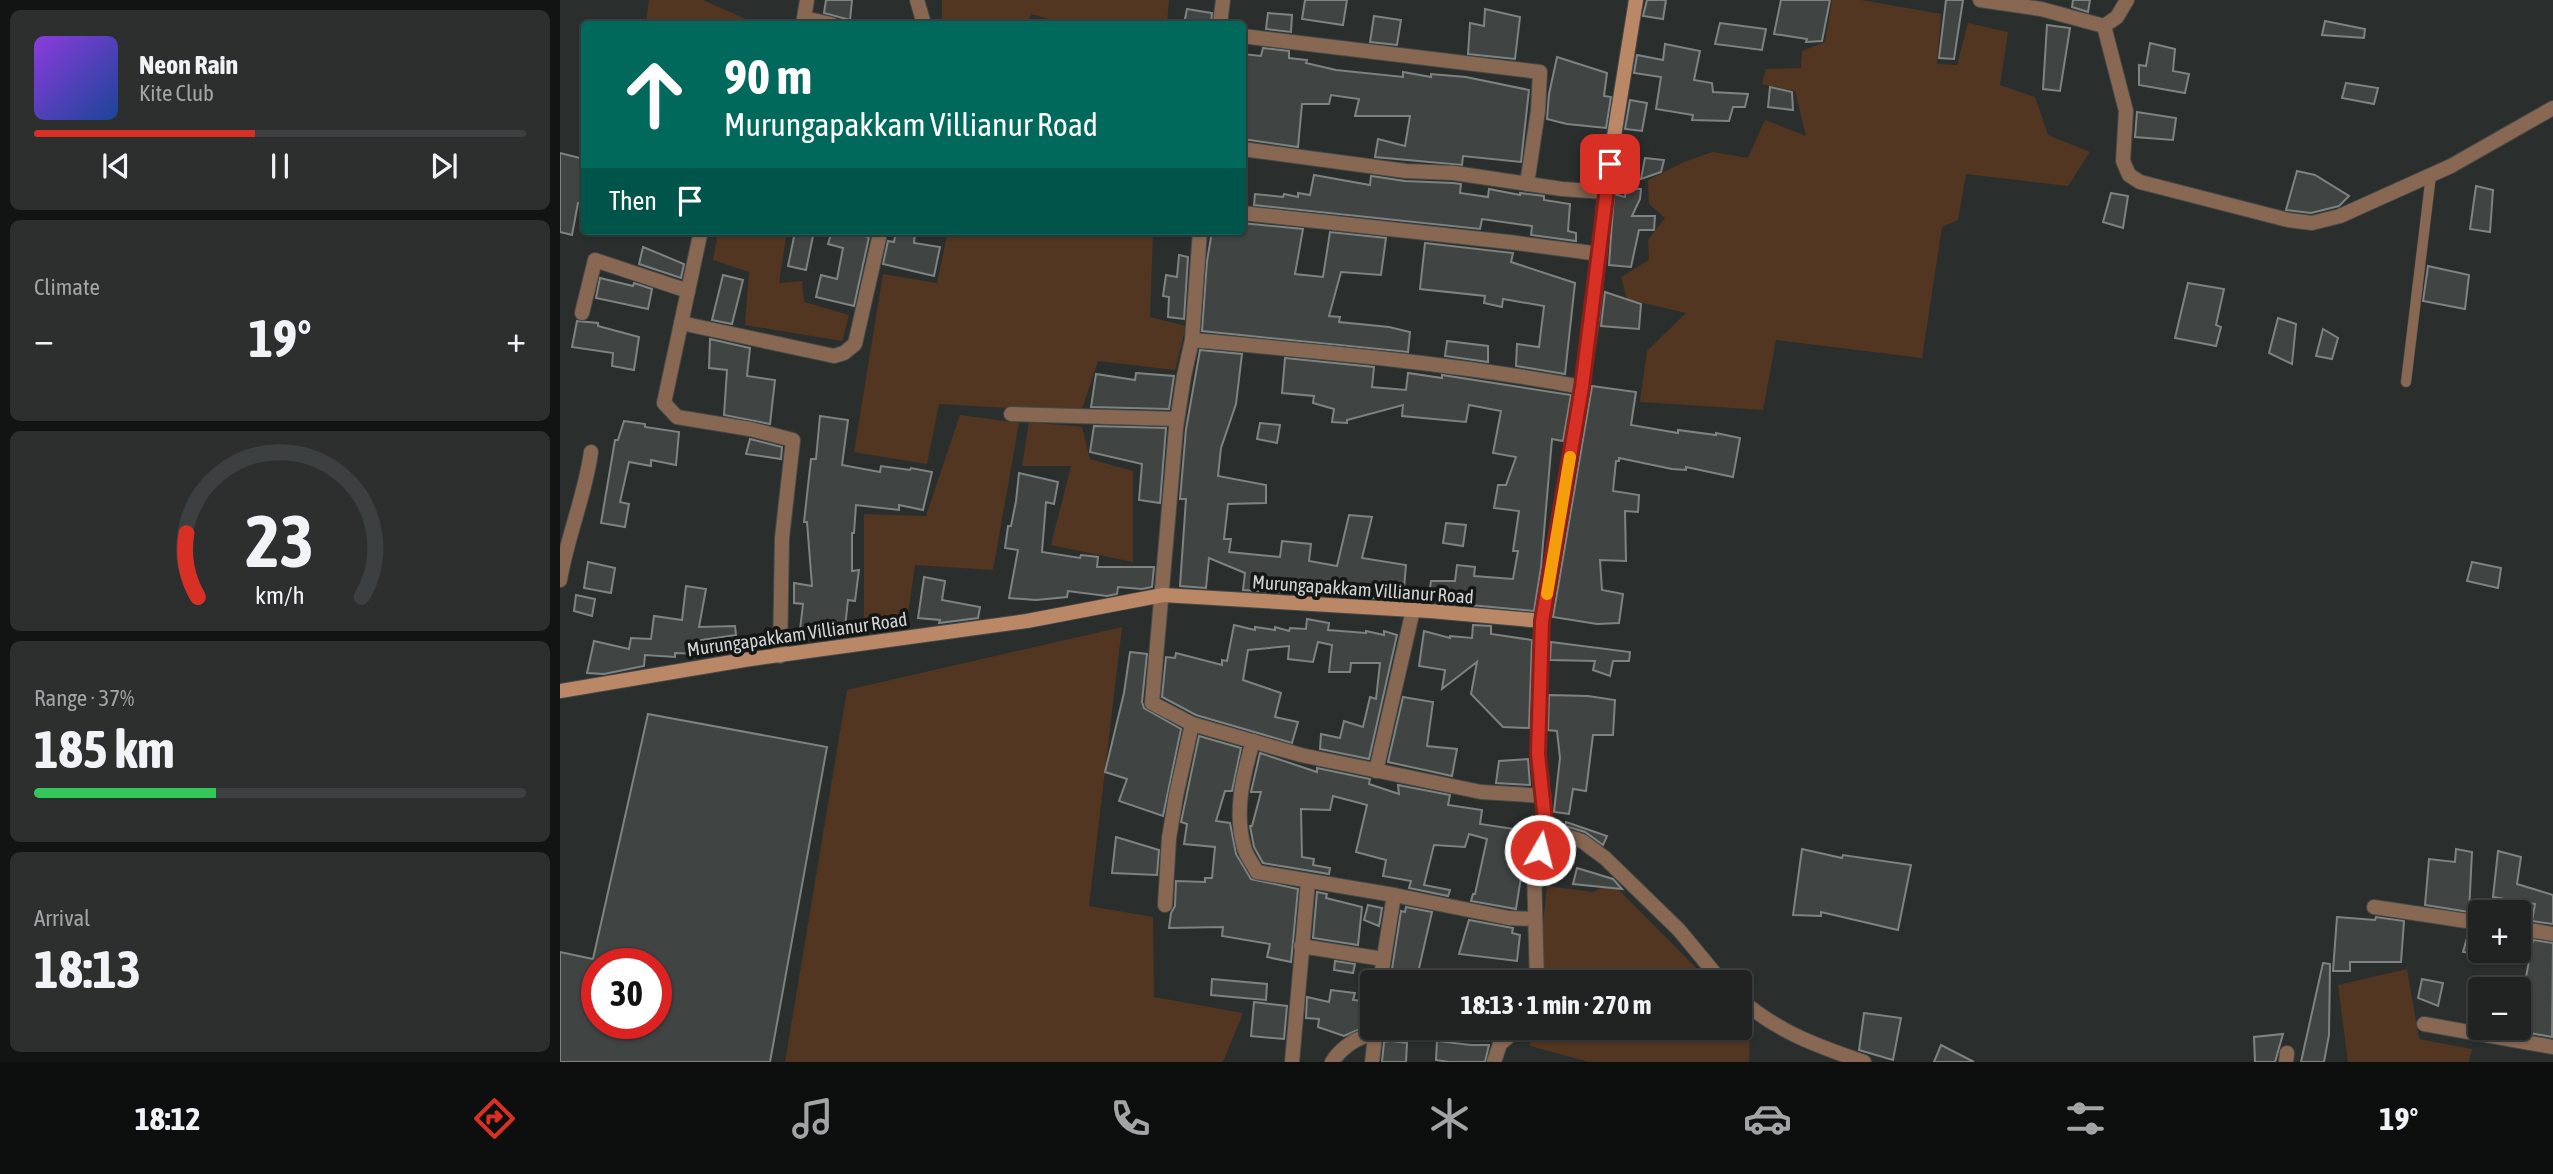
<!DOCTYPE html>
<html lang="en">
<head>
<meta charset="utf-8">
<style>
  :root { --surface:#202322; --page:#2d2f2f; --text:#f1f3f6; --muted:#a2a4a5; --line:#3d4040; --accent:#d93025 }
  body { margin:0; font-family:"Asap Condensed",sans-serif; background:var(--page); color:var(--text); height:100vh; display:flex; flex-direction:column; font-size:26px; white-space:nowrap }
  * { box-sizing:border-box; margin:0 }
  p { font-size:23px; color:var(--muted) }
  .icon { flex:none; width:38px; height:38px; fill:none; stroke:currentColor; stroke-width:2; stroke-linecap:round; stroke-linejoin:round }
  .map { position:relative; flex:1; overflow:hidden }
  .panel { display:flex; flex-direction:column; gap:10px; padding:10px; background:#121313; width:560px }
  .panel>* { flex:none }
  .guide { position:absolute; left:21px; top:21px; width:665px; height:214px; border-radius:7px; box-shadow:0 2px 5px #0004,0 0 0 2px var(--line); background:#00695c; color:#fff; overflow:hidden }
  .controls { position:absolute; left:1908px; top:900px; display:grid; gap:14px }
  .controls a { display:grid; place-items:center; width:63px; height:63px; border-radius:7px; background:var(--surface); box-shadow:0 2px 5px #0004,0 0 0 2px var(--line); font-size:35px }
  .speed { position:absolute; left:21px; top:948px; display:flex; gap:14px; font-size:35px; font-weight:700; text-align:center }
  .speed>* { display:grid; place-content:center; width:91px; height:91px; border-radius:50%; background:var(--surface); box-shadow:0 2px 5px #0004,0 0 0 2px var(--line); line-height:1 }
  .speed .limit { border:10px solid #d22; background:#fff; color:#111 }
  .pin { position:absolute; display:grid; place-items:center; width:60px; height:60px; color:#fff; margin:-30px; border-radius:14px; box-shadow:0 4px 10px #0006 }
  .me { position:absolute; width:77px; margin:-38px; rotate:8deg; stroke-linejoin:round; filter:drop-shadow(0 0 5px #0008) }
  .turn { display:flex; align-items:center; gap:24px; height:147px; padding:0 28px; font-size:32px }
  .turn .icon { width:91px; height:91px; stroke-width:2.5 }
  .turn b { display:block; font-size:49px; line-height:60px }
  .then { display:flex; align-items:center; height:66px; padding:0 28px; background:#0003; gap:14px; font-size:26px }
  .big { font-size:52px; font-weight:700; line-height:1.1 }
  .panel .tile { flex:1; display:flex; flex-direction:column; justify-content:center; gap:10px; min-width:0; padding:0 24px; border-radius:10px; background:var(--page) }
  .panel .dial { align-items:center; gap:0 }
  .dial svg { height:182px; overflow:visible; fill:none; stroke:var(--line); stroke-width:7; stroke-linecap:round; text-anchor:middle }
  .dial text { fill:var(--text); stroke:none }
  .song { display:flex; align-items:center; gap:21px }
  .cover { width:84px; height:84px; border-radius:10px; background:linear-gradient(135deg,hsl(270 70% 55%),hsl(220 70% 35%)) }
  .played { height:7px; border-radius:4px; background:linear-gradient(90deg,var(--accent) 45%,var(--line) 45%) }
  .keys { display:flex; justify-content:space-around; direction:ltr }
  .heat { display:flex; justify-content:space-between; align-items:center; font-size:38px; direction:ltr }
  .charge { height:10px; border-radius:5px; background:linear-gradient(90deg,#34c759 37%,var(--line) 0) }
  .trip { position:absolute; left:800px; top:970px; width:392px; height:70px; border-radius:7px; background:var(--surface); box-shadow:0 2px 5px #0004,0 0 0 2px var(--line); font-weight:700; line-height:70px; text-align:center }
  .dock { display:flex; height:112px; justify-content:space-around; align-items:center; background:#0d0e0e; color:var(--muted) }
  .dock .icon { width:49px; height:49px }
  .dock .selected { color:var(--accent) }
  .dock b { font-size:32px; color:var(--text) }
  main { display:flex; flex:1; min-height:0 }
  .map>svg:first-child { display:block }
  .green { fill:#533621 }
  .building { fill:#404544; stroke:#7e8382; stroke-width:2; fill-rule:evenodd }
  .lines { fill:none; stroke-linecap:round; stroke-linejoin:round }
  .lane-casing { stroke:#454a49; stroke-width:11 }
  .street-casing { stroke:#454a49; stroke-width:16 }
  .secondary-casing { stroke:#454a49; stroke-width:16 }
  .lane { stroke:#886853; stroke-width:10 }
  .street { stroke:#886853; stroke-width:14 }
  .secondary { stroke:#ba8866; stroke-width:14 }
  .route-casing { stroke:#8d1f18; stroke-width:18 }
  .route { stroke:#d93025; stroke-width:12 }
  .slow { stroke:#f59e0b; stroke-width:12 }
  .labels { text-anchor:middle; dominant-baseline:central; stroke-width:7; stroke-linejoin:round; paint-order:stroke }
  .street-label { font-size:19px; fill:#d1d5d4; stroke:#141716 }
</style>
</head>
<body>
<main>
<section class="panel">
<div class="tile">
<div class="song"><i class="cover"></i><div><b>Neon Rain</b><p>Kite Club</p></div></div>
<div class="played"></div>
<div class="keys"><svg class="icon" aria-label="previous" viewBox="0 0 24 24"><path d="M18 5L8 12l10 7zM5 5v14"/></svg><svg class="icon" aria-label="pause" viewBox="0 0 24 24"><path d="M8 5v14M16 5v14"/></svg><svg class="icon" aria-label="next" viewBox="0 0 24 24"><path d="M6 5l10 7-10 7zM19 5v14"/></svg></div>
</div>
<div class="tile"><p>Climate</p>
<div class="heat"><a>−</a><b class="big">19°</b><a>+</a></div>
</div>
<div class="tile dial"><svg viewBox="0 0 100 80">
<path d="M14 69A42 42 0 1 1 86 69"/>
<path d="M14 69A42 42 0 0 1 9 41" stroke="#d93025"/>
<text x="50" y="56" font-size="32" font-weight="700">23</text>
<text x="50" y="72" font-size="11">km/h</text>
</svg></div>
<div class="tile"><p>Range · 37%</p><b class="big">185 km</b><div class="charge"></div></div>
<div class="tile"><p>Arrival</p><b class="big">18:13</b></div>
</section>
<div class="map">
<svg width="1993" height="1062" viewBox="0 0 1993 1062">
  <rect width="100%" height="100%" fill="#2a2f2e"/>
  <g class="green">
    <polygon points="89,0 143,0 197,24 86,24"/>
    <polygon points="382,0 609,0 607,24 508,24 471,14 467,24 382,24"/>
    <polygon points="1272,0 1301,0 1381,14 1377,64 1397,65 1408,23 1448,32 1440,85 1475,97 1488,135 1530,152 1508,186 1406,174 1398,220 1382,227 1362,358 1216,340 1203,410 1080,402 1087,351 1126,313 1067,299 1061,277 1089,260 1088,240 1105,218 1089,204 1088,180 1124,162 1153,152 1188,158 1205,120 1246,136 1235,91 1202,84 1206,69 1241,68 1242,51 1265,42"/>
    <polygon points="158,231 227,231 219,283 242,281 244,302 289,315 282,341 185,325 189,272 153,260"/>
    <polygon points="388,231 593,231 590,317 626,326 615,370 538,361 521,412 379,404 367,464 294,452 323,274 377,283"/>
    <polygon points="400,415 459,423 433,570 355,565 347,621 304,618 304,514 366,516"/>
    <polygon points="469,422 522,427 530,459 573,471 573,562 491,545 511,466 462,466"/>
    <polygon points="562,627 529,906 593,917 594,997 683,1013 663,1062 225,1062 287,690"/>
    <polygon points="1052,883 1150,982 977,982 987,886 1033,892"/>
    <polygon points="1847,969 1859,1039 1912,1049 1909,1062 1788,1062 1778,985"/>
    <polygon points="1180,1012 1190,1022 1189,1062 1029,1062 970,1046 972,1027 1180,1027"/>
  </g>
  <g class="building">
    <polygon points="266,0 292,0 290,20 264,13"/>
    <polygon points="745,0 787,0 783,25 742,19"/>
    <polygon points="1087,0 1106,0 1103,19 1083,16"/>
    <polygon points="1221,0 1270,0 1262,41 1246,42 1247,39 1214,34"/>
    <polygon points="1386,0 1403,0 1394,59 1379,58"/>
    <polygon points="1513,0 1530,0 1528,12 1512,7"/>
    <polygon points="627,9 652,13 651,24 624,24"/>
    <polygon points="925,9 960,17 955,59 908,54 910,23 924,26"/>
    <polygon points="708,13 732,15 731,32 706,29"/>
    <polygon points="814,16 841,20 837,45 810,42"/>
    <polygon points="1765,21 1805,29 1804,38 1762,35"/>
    <polygon points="1160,23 1206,29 1202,50 1155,44"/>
    <polygon points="1487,25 1510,28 1500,91 1483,89"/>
    <polygon points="1590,43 1615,49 1613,71 1629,74 1625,93 1579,85 1579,65 1586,66"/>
    <polygon points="1105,44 1140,51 1134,80 1152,83 1153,92 1188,94 1185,107 1173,107 1169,121 1132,120 1133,115 1096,109 1101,77 1074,73 1077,55 1103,60"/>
    <polygon points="703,48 729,51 729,58 747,60 746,63 776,70 843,77 843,72 871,77 871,74 906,77 969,90 961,162 903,156 902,165 815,157 818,139 845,146 850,116 795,116 799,99 771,95 769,104 742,104 738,147 682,139 683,54 701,56"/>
    <polygon points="997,57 1047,73 1044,96 1051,97 1046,128 1007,124 987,119 989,94"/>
    <polygon points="1786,83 1818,88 1814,104 1782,98"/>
    <polygon points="1210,87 1232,92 1233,110 1208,107"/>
    <polygon points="1070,100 1087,103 1082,131 1065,129"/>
    <polygon points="1577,112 1616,118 1613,140 1575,137"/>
    <polygon points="0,153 24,159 23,204 18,203 12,235 0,232"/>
    <polygon points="1085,158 1104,160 1101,172 1081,179"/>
    <polygon points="1737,171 1755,175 1789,196 1779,206 1751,213 1726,210"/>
    <polygon points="754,175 810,185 811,176 845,181 893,183 901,184 900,193 928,197 929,189 960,195 960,193 984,196 984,200 1010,204 1008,231 1016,233 1016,241 971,235 972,226 922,219 920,229 694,205 695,194 723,197 724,194 738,197 738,193 750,195"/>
    <polygon points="1916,186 1933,190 1930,232 1910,229"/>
    <polygon points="1066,188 1081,189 1080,199 1072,216 1095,216 1094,230 1079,230 1071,267 1049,265 1054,194 1065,197"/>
    <polygon points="1551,193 1568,196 1563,228 1543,222"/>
    <polygon points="682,223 743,229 735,274 763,277 770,232 826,238 821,275 781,272 769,316 780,317 779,322 829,327 850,332 848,352 642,331 647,261 652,231 682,231"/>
    <polygon points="272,231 309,237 294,306 256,297 261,275 277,279 283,248 268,244"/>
    <polygon points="336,231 355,231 354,243 380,247 374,276 323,264 328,241 334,242"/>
    <polygon points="235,232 253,236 246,270 228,266"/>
    <polygon points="865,243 953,253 951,262 1015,283 1005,374 956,366 957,344 979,347 984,306 943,299 942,307 924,303 925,296 860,289"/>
    <polygon points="83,247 124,264 121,278 79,264"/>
    <polygon points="619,255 628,257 624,319 608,317 609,297 603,296 606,275 617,277"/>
    <polygon points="1868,266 1909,275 1905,309 1863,301"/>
    <polygon points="163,275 183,280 172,324 152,320"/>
    <polygon points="40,278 73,286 74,283 92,289 88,309 36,298"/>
    <polygon points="1628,283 1664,289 1656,325 1661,327 1656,346 1615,338"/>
    <polygon points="1045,292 1081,304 1079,329 1041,326"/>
    <polygon points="1718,318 1736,324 1732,364 1709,353"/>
    <polygon points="17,321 38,323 38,326 79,337 74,370 52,366 53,353 12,347"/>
    <polygon points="1763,329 1778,338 1772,359 1756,356"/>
    <polygon points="150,339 190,348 187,376 215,380 210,424 164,415 167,370 149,368"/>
    <polygon points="887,341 928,346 928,362 885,356"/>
    <polygon points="640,350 682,354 676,404 661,448 658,476 706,485 706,503 668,504 664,539 671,539 669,552 720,557 722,541 751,544 749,561 777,566 789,515 812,517 802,558 846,565 843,600 683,590 685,573 649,558 646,588 620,586 626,499 620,499 626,429"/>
    <polygon points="725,358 814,367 812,387 846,390 848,373 882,378 882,375 1011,395 1003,441 992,439 981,567 974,611 868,601 871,581 895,581 897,565 915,567 914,576 953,579 958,551 953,551 959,511 934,508 938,485 946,485 956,457 933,453 941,411 909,405 906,422 842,416 843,405 787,420 787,423 772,422 774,409 753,403 754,396 722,393"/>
    <polygon points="576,373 614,376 609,409 531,407 536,374 575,380"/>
    <polygon points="1032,386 1076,392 1071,425 1118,433 1118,430 1156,435 1156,433 1180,438 1173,477 1126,467 1126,470 1112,469 1059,458 1059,461 1056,461 1053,491 1079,495 1078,512 1065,511 1066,561 1040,560 1042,590 1063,594 1059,623 1037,624 993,617"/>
    <polygon points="260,416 288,420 282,465 320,472 321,466 350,470 351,468 372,472 363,510 339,505 339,510 296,505 294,533 292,533 292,571 299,570 295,601 288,600 284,637 258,634 257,639 239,638 243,604 234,603 234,583 252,586 247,522 244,522 251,459 256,459"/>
    <polygon points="64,421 85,424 85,427 119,432 116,465 91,460 91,466 69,462 60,502 69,504 65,527 41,523 55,440 58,440"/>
    <polygon points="700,423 720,425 717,443 697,439"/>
    <polygon points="534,426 606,428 600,503 579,500 582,464 530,452"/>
    <polygon points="190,439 222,447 221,459 186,454"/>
    <polygon points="459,473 498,482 494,504 486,502 482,552 520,558 521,555 538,557 537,567 594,567 592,587 582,589 558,587 557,594 547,596 508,591 507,597 476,600 449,598 458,550 445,548 448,526 451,526 456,501"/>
    <polygon points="886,523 906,525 903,546 883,543"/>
    <polygon points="28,562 55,568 51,593 24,588"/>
    <polygon points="1912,562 1941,568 1938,588 1907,581"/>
    <polygon points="364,577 385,581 382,600 420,607 418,618 379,623 380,620 358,618"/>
    <polygon points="126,586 146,589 139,627 175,626 176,635 141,640 141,654 115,653 115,657 85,655 84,666 44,674 27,673 34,641 69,649 71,638 91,639 94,616 122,620"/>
    <polygon points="16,595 35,599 32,616 14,611"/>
    <polygon points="747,619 769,623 768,630 806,633 806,631 824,635 824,631 837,635 809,759 760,749 761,734 780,738 784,721 803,727 810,697 816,699 820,663 791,663 790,672 769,672 772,645 758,642 753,662 728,659 729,646 688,650 683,680 721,693 715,717 738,722 732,743 636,715 602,697 606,657 615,658 616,653 662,665 662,660 667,661 674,625 695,630 695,627 715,630 715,627 729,631 730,628 746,629"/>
    <polygon points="913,625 931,626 931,634 972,640 969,728 943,727 911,694 917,662 882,689 885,670 859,666 864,631 890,638 890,636 912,638"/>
    <polygon points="991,642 1070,652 1069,661 1053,661 1050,676 1033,670 1035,661 990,660"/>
    <polygon points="570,652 587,654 582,702 584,708 621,729 603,816 559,801 567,779 545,772 564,693"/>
    <polygon points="989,695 1028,696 1055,700 1053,735 1033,735 1026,791 1013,789 1009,814 994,812 1000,758 997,731 988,730"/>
    <polygon points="843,697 873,702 867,746 897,749 892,776 828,762"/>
    <path d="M88,714l179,33 -57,315h-210v-110l33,7zM37,964h59v60h-59z"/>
    <polygon points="639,736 681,748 672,791 665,791 656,821 670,823 676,854 691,879 738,889 731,962 707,957 710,944 662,936 663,927 609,928 611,913 615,906 616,881 645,882 645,878 652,878 655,847 624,844 627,824 621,822"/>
    <polygon points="700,753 757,772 757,768 810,779 809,784 839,794 838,785 890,795 888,805 922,810 920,824 975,832 965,866 965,878 961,877 956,909 911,901 913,894 915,894 927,839 909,834 905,847 874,845 864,885 890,890 888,896 849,888 851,881 823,876 826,860 796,852 807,805 773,796 770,810 741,809 742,857 754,859 753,865 770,868 769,874 703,863 694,847 690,826 692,826 701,792 691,792"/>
    <polygon points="968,759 970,785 936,783 939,761"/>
    <polygon points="1006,822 1047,836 1043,845 1025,832 1005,826"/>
    <polygon points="556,837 599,850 597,875 552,873"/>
    <polygon points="1242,849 1282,858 1283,855 1351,865 1338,930 1261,912 1261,916 1233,915"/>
    <polygon points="1896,849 1912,852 1909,912 1865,905 1869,859 1895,862"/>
    <polygon points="1938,851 1961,857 1957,884 1993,895 1993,924 1972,921 1975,904 1933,897"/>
    <polygon points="1017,868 1053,879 1062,889 1013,884"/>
    <polygon points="757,892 767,894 766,898 802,907 798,945 753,938"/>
    <polygon points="808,905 822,908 819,926 804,920"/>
    <polygon points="846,907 872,912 857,977 832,969 841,911 845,912"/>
    <polygon points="1777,917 1815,920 1816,917 1844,921 1841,962 1790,962 1790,971 1773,971"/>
    <polygon points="909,920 953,928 952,933 960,935 957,961 899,954"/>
    <polygon points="1909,931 1920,932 1920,954 1903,952"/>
    <polygon points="1973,940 1993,943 1992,1037 1964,1032 1971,999 1962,998"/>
    <polygon points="775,961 795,964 793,973 774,970"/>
    <polygon points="1763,963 1770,964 1769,1035 1764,1062 1741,1062"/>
    <polygon points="652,979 707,984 706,1000 651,995"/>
    <polygon points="1862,979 1883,983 1878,1006 1858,998"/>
    <polygon points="771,990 795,993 793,1000 812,1002 812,1020 807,1026 784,1036 758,1027 759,1019 746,1018 747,997 769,1002"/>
    <polygon points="694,1002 727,1006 724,1039 691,1036"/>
    <polygon points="1304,1013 1341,1018 1333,1060 1299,1050"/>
    <polygon points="1723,1034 1715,1062 1695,1062 1694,1037"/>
    <polygon points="831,1041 847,1043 846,1062 822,1062 824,1042"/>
    <polygon points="877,1041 911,1045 929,1045 925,1062 889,1062 876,1060"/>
    <polygon points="1381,1045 1414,1062 1374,1062"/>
  </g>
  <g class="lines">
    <defs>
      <polyline id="lane" points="1846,382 1871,175"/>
      <g id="street">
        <polyline points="247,0 244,18 271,24"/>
        <polyline points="357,0 364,24"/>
        <polyline points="1420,0 1481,9 1544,26 1557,17 1567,0"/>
        <polyline points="660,24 663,0"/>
        <polyline points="1544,26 1566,111 1563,161 1569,175 1580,182 1728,220 1752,223 1780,216 1891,166 1993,108"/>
        <polyline points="682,36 980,72 978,111 967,184"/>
        <polyline points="682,149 846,171 894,173 1002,189 1045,192"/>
        <polyline points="682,213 949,242 1040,254"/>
        <path d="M640,231l-8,109c131,12 261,23 390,47"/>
        <polyline points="140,235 104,403 117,417 190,429 233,440 222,538 220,656"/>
        <polyline points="22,313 35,260 128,291"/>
        <polyline points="121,323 274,356 284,353 295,344 319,238"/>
        <polyline points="632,340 624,376 616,428 592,703 632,724 741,755 921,792 984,796"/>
        <polyline points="451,414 617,419"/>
        <path d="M0,580c7,-43 25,-84 31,-128"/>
        <path d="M693,741c-10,34 -19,71 -9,106 2,9 9,17 13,25l137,23 115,23 26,1"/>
        <polyline points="816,771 853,610"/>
        <polyline points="986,830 1022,841 1045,858 1119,930 1162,982"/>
        <polyline points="605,905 609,838 616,796 632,724"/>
        <polyline points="1814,907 1920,923"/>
        <polyline points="1958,928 1993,934"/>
        <polyline points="741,946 823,959"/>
        <polyline points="820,982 834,895"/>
        <polyline points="977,982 974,869 986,830 978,754 982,621"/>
        <path d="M1180,999c38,33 77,47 124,63"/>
        <polyline points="1864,1024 1993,1047"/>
        <polyline points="732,1062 748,882"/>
        <path d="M772,1062c7,-11 20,-22 34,-26 49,-12 102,-5 153,-9"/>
        <polyline points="812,1062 816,1029"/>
        <polyline points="934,1062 940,1044 960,1027"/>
        <polyline points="1726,1062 1727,1053"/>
      </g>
      <polyline id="secondary" points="0,691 184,660 467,621 603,595 870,611 982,621 1022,387 1033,315 1045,192 1076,0"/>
    </defs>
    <use href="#lane" class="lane-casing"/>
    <use href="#street" class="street-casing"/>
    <use href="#secondary" class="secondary-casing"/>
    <use href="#lane" class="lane"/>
    <use href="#street" class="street"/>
    <use href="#secondary" class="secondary"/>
  </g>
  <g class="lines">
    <defs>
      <polyline id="route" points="980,850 986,830 978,754 982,621 1022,387 1050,164"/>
    </defs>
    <use href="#route" class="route-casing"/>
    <use href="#route" class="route"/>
    <polyline class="slow" points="987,594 1010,457"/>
  </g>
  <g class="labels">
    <g class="street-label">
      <text transform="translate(803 589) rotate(4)">Murungapakkam Villianur Road</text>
      <text transform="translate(237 634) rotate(-8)">Murungapakkam Villianur Road</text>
    </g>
  </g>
</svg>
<div class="controls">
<a>+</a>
<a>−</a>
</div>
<div class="speed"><div class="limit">30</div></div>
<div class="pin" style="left:1050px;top:164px;background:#d93025"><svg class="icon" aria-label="arrive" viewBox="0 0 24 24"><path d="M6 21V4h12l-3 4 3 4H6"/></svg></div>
<svg class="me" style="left:980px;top:850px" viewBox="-20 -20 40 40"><circle r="17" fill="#d93025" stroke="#fff" stroke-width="3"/><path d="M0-11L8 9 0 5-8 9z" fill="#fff"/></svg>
<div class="trip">18:13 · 1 min · 270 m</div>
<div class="guide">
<div class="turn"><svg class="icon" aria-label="ahead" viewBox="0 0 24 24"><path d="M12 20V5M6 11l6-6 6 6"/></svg><div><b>90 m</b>Murungapakkam Villianur Road</div></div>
<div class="then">Then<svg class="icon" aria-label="arrive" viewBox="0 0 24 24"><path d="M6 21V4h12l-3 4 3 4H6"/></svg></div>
</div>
</div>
</main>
<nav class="dock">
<b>18:12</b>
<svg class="icon selected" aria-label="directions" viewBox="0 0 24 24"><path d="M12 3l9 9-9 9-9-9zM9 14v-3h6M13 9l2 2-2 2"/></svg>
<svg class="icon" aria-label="music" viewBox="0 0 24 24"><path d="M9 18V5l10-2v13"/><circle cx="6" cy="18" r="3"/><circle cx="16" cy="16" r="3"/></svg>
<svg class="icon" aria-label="phone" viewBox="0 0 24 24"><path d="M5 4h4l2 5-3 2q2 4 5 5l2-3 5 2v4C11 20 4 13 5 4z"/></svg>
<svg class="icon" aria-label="climate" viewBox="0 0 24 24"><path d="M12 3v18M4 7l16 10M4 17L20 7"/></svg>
<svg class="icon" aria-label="car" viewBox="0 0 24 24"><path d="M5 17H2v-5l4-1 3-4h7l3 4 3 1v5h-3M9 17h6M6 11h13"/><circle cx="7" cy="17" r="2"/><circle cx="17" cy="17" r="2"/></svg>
<svg class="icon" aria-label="filters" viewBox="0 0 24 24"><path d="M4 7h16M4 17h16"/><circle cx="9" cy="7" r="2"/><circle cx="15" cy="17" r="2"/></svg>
<b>19°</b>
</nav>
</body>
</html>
